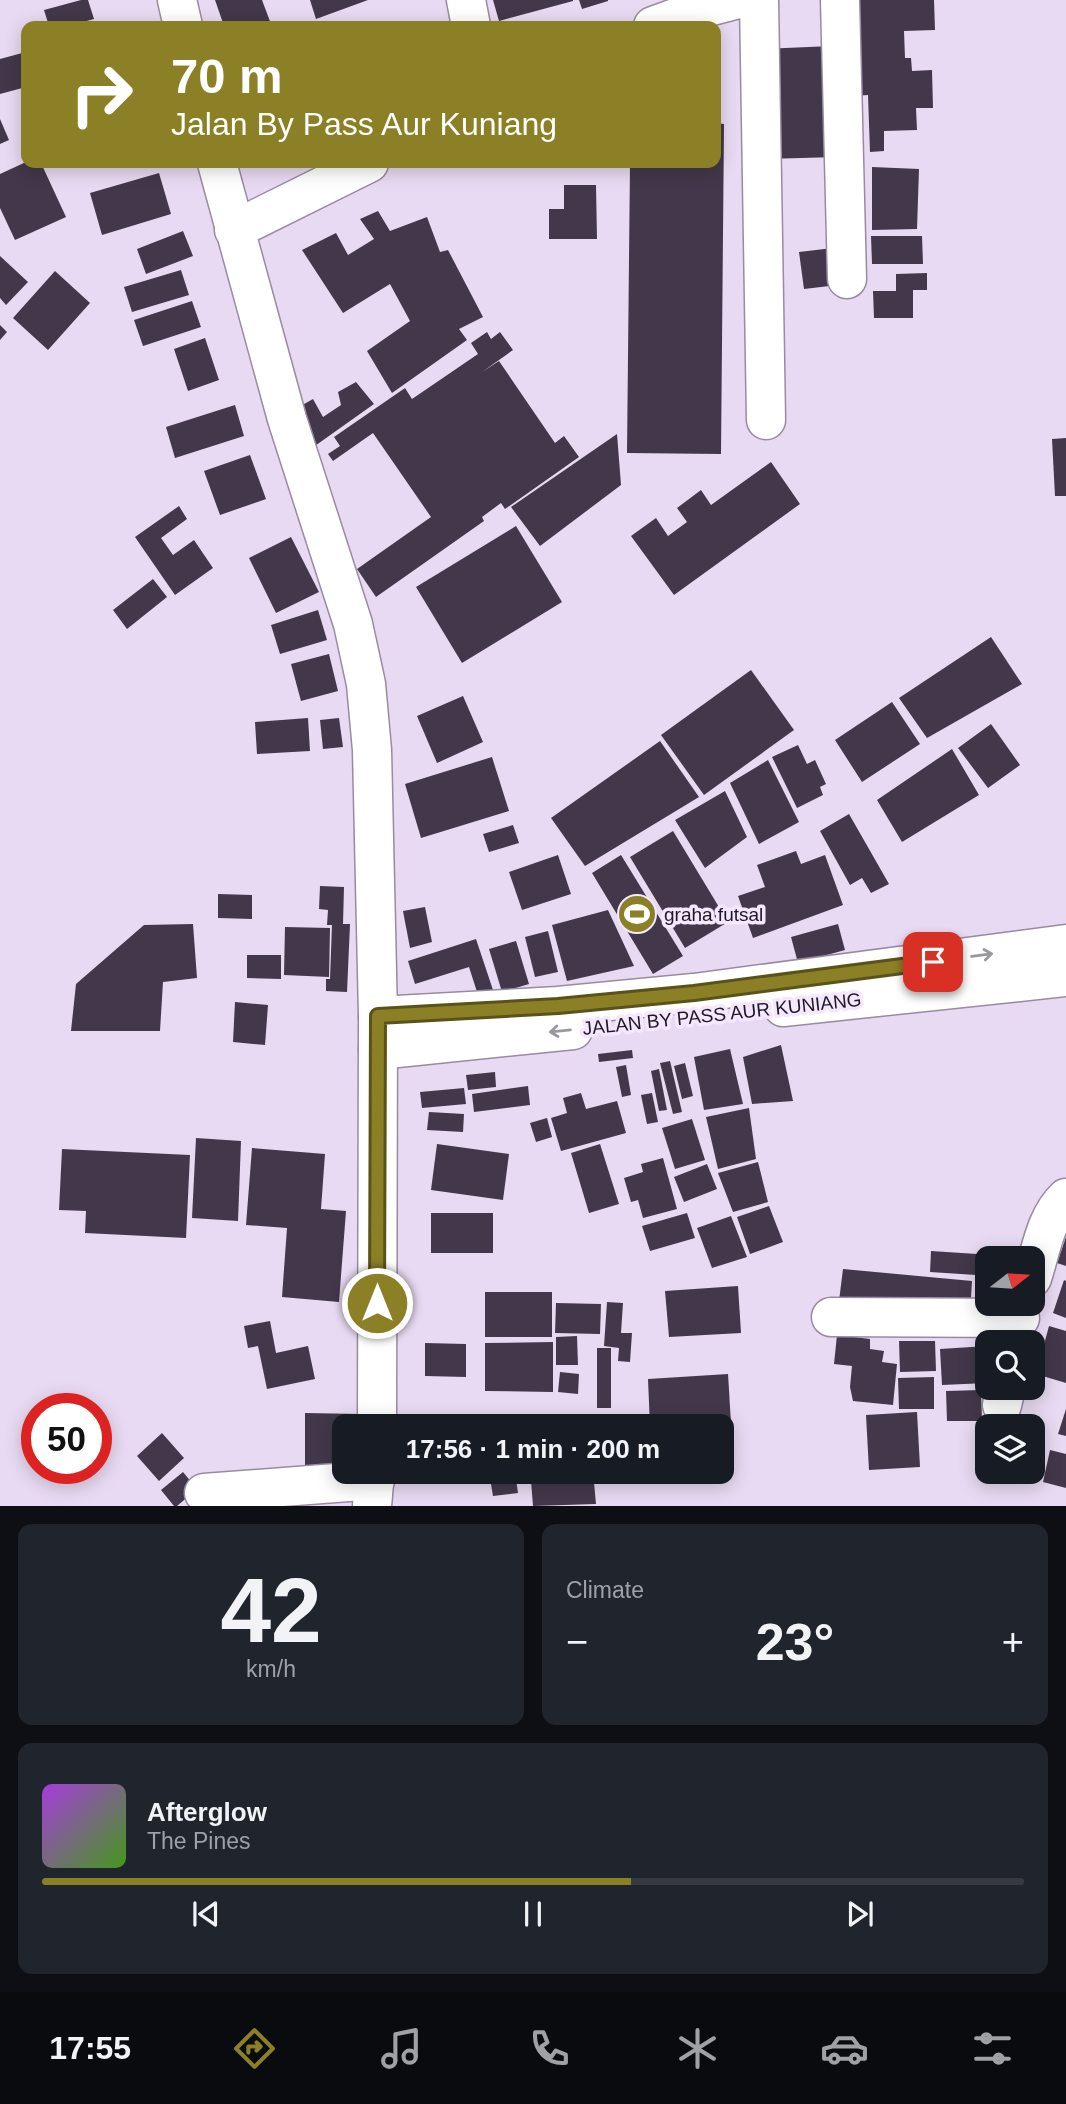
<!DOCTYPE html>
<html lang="en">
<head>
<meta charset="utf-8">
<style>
  :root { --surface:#171b24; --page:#20242c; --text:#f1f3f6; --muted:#9ea1a6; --line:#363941; --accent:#8b8026 }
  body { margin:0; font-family:Helvetica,sans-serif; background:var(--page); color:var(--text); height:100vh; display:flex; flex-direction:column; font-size:26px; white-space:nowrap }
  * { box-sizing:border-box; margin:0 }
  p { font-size:23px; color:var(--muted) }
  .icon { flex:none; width:38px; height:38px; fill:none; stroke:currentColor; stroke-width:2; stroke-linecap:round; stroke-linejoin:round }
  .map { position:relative; height:1506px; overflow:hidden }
  .sheet { display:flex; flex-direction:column; gap:18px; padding:18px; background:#0d0f14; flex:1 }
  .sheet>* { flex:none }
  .top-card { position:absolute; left:21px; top:21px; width:700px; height:147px; border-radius:14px; box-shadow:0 4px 18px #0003; background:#8b8026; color:#fff; overflow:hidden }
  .needle { width:46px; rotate:73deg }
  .tools { position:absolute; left:975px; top:1246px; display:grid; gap:14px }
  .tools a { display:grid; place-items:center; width:70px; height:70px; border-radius:14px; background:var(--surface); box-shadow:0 4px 18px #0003; font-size:35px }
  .speed { position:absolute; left:21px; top:1393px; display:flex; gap:14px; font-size:35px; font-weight:700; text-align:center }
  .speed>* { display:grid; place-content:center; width:91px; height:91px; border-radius:50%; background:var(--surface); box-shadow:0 4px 18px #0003; line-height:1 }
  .speed .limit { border:10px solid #d22; background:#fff; color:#111 }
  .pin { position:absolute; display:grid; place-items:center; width:60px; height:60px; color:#fff; margin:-30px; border-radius:14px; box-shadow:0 4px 10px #0006 }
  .me { position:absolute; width:77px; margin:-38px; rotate:0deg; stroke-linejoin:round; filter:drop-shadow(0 0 5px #0008) }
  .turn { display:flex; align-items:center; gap:24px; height:147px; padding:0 35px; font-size:32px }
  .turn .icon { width:91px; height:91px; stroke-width:2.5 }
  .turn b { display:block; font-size:49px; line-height:60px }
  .big { font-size:52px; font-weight:700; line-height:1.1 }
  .sheet .tile { flex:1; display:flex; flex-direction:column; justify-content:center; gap:10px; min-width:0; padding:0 24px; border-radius:14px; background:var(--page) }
  .sheet .dial { align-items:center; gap:0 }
  .dial b { font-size:91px; line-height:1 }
  .song { display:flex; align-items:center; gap:21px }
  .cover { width:84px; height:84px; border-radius:10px; background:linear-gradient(135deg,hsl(280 70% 55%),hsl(100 70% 35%)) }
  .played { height:7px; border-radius:4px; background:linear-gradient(90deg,var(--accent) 60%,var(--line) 60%) }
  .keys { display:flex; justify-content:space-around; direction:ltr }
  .heat { display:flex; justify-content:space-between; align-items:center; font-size:38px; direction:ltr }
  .sheet .tiles { flex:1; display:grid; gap:18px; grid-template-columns:1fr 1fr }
  .tile:last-child { grid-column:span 2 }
  .trip { position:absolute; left:332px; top:1414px; width:402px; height:70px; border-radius:14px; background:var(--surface); box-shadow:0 4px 18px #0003; font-weight:700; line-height:70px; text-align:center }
  .tab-bar { display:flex; height:112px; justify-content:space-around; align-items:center; background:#090b0e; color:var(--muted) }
  .tab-bar .icon { width:49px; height:49px }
  .tab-bar .on { color:var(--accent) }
  .tab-bar b { font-size:32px; color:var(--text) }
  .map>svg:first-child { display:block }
  .building { fill:#43384b }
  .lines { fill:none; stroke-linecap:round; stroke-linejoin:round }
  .minor-casing { stroke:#988ba0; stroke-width:41 }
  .major-casing { stroke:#988ba0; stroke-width:41 }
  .highway-casing { stroke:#988ba0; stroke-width:41 }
  .minor { stroke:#fff; stroke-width:38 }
  .major { stroke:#fff; stroke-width:38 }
  .highway { stroke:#fff; stroke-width:38 }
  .oneway { stroke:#9a989c }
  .route-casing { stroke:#5a5319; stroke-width:18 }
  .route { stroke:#8b8026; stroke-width:12 }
  .labels { text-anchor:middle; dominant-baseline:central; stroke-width:7; stroke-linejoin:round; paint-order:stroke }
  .poi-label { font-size:19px; fill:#1e1922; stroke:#f5e7ff; text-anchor:start }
  .street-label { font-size:19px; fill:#1e1922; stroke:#f5e7ff }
</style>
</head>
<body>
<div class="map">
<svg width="1066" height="1506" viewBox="0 0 1066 1506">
  <rect width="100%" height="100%" fill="#e8daf2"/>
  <g class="building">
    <polygon points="81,0 88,0 94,19 68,26 49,26 44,10"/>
    <polygon points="215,0 262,0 271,24 264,26 224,26"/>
    <polygon points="310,0 368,0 316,19"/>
    <polygon points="493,0 573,0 573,1 499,21"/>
    <polygon points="579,0 608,0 608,1 582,9"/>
    <polygon points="850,0 934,0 935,30 904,31 905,58 911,58 912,71 932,70 933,108 916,108 917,130 884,131 884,151 870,152 868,95 854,96"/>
    <polygon points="832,46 836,157 766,159 762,49"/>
    <polygon points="26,52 26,87 0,94 0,59"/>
    <polygon points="0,119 9,140 0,144"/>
    <polygon points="716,123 724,124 721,454 627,453 630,163 716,163"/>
    <polygon points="26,162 41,163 66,217 15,240 0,208 0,174"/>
    <polygon points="872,167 919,169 917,229 872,230"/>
    <polygon points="159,173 171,214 102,235 90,193"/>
    <polygon points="564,185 596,185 597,239 549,239 549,209 564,209"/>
    <polygon points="378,211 390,231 427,217 440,252 448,250 483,317 459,329 467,340 392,393 367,351 410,321 390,284 343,313 302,250 336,233 348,255 374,239 360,219"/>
    <polygon points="183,231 193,256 146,274 137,249"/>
    <polygon points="871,236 922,236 923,264 872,264"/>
    <polygon points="833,248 838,285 804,289 799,252"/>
    <polygon points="0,256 28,282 6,305 0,298"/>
    <polygon points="181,270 189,295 132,312 124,287"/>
    <polygon points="55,271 90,303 48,350 13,318"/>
    <polygon points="927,273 927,290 913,290 913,318 874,318 873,291 896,291 896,274"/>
    <polygon points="192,301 201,327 143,346 134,320"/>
    <polygon points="0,325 7,332 0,340"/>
    <polygon points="487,332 491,339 500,332 513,350 482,372 499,361 555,443 564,436 579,457 505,509 501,503 482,517 484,521 376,597 357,569 431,517 373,433 333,461 328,454 340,446 334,437 405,388 412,399 478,354 471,343"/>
    <polygon points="205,338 219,380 188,391 174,349"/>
    <polygon points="356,382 374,404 312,448 297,408 313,399 323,417 341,405 338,392"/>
    <polygon points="235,405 244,436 175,458 166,427"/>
    <polygon points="617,434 621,485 540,546 511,507"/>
    <polygon points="1066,438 1066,496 1055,496 1052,439"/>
    <polygon points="250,455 266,499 220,515 204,471"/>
    <polygon points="771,462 800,504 674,595 631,536 656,518 668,536 687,522 677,508 701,490 711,505"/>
    <polygon points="179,506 187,519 161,538 173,555 194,540 213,568 175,595 135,537"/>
    <polygon points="516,526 562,602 462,663 416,587"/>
    <polygon points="291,537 319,592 276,613 249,558"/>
    <polygon points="153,579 167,597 127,629 113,610"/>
    <polygon points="318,610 327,640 280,654 271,625"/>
    <polygon points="991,637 1022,684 927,738 899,698"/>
    <polygon points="329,654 338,691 301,701 291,664"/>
    <polygon points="751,670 794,730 704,795 661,735"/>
    <polygon points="463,696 483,742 437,763 417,716"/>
    <polygon points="892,702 920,744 862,782 835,740"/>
    <polygon points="308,718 310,751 257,754 255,722"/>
    <polygon points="339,718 343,747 323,749 320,720"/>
    <polygon points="991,724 1020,765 988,788 958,748"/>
    <polygon points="660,741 699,797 585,866 551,818"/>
    <polygon points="798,745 807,764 815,760 826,784 820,787 823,795 797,808 772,757"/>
    <polygon points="952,749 979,795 902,842 877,800"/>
    <polygon points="492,757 509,811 421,838 405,784"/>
    <polygon points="768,760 799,822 759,844 730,783"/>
    <polygon points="725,791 747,837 705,868 675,820"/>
    <polygon points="849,814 889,884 871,893 862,878 850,885 820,831"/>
    <polygon points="513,825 519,843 489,852 483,834"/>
    <polygon points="673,831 728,922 685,948 630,857"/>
    <polygon points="796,851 801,864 825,855 843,905 753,938 738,896 765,887 757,865"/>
    <polygon points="558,855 571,894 522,910 509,872"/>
    <polygon points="621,855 683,956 653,974 592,873"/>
    <polygon points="320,886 344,887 343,924 350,924 347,992 326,991 326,979 330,979 332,925 327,925 328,910 319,909"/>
    <polygon points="218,894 252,895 252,919 218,918"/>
    <polygon points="425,907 432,942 410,948 403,911"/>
    <polygon points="608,910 634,966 567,981 552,925"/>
    <polygon points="193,924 197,978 163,982 160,1031 71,1031 76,984 144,925"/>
    <polygon points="838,924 845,950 798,963 791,937"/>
    <polygon points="285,927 330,928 329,977 284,975"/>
    <polygon points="548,931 558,972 535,977 525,937"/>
    <polygon points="476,939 494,993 479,998 469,967 415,984 408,961"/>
    <polygon points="516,941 529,984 502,992 489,949"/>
    <polygon points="247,955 281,955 281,979 247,978"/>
    <polygon points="235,1002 268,1005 265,1045 233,1042"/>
    <polygon points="781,1045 793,1101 752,1104 743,1057"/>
    <polygon points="730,1049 743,1104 704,1110 694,1057"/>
    <polygon points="632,1050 633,1058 599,1062 598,1054"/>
    <polygon points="670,1061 682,1112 673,1114 660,1063"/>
    <polygon points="685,1063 693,1096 682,1099 674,1066"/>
    <polygon points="626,1065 631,1095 622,1097 616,1067"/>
    <polygon points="659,1069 667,1110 659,1111 651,1071"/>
    <polygon points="495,1072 496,1087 468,1090 466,1075"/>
    <polygon points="528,1086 530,1105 474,1112 472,1094"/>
    <polygon points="464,1088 466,1104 422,1108 420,1092"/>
    <polygon points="581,1093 586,1109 617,1101 626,1133 561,1151 551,1118 567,1113 563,1098"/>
    <polygon points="652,1093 658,1122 647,1124 641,1095"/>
    <polygon points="749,1108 756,1159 718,1169 706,1117"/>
    <polygon points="429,1112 464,1114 463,1132 427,1130"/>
    <polygon points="547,1118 552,1137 536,1142 530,1123"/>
    <polygon points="692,1119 705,1160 675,1169 662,1128"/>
    <polygon points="196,1138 241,1141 238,1221 192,1218"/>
    <polygon points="437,1144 509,1154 503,1200 431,1190"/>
    <polygon points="600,1144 619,1204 589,1213 571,1153"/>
    <polygon points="252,1148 325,1154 321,1209 346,1211 339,1302 282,1297 287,1228 246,1225"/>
    <polygon points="62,1149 190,1155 186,1238 85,1233 86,1211 59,1210"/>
    <polygon points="663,1158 677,1209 643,1218 638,1200 631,1202 624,1178 643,1172 641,1164"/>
    <polygon points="758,1162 768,1202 733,1212 718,1173"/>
    <polygon points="707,1164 717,1189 684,1202 674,1177"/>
    <polygon points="769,1206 783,1242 750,1254 737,1217"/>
    <rect x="431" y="1213" width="62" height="40"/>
    <polygon points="687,1213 695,1238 650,1251 642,1226"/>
    <polygon points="731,1216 747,1257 712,1268 697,1228"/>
    <polygon points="1066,1237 1066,1266 1057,1263"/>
    <polygon points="931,1251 977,1254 976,1275 930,1272"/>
    <polygon points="983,1259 987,1259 987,1304 979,1303"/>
    <polygon points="843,1269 972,1281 970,1312 839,1301"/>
    <polygon points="1064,1280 1066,1281 1066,1318 1053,1313"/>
    <polygon points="738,1286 741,1333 669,1337 665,1291"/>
    <rect x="485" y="1292" width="67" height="45"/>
    <polygon points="607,1302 623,1303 621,1333 632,1333 630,1362 618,1361 619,1348 604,1346"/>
    <polygon points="556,1303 601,1304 600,1334 555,1333"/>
    <polygon points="270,1321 276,1353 308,1346 315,1379 267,1389 258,1346 248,1348 244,1326"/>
    <polygon points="1049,1326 1066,1331 1066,1383 1036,1374"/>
    <polygon points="837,1335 870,1339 870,1349 884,1351 882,1362 897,1364 893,1405 853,1401 850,1387 852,1366 834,1364"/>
    <polygon points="577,1336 578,1365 556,1365 556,1337"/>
    <polygon points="899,1341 935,1341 936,1371 900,1372"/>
    <polygon points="553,1342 553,1392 485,1391 485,1343"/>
    <polygon points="425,1343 466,1344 466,1377 425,1376"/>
    <polygon points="987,1346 987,1383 942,1385 940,1349"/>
    <rect x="597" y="1348" width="14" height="60"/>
    <polygon points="560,1372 579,1374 578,1394 558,1392"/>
    <polygon points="728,1374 731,1423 650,1426 648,1379"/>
    <polygon points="934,1377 934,1409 899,1409 898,1378"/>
    <polygon points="981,1390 982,1421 947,1421 946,1391"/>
    <polygon points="1066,1409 1066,1436 1058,1434"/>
    <polygon points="917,1412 920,1467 869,1470 866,1415"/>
    <polygon points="305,1413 359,1414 359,1426 345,1426 345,1467 305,1467"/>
    <polygon points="162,1433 184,1458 159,1481 137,1456"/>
    <polygon points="1050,1450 1066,1454 1066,1488 1043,1482"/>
    <polygon points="183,1472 197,1489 177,1506 174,1506 161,1490"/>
    <polygon points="424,1472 488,1472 489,1478 425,1482"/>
    <polygon points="489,1472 515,1472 518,1493 493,1496"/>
    <polygon points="553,1472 593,1472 596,1504 533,1506 531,1481 554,1479"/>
  </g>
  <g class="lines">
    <defs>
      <g id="minor">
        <polyline points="466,0 471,26"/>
        <polyline points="759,0 766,420"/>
        <polyline points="840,0 847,279"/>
        <polyline points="653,26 697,10 735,0"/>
        <polyline points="234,230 369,163"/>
        <path d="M1032,1278c9,-27 13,-60 34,-80"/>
        <polyline points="831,1317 1020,1318"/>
        <polyline points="1002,1405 1006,1388"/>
        <polyline points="204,1493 375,1480"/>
      </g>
      <g id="major">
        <polyline points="377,1426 378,1018"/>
        <polyline points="372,1506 375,1472"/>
      </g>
      <g id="highway">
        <polyline points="177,0 183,26"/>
        <polyline points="217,163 287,419 353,624 366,684 372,750 378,1016 558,1006 694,993 1066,944"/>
        <polyline points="783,1007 1066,977"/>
        <polyline points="378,1050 573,1030"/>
      </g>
    </defs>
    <use href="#minor" class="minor-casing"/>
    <use href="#major" class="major-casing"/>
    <use href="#highway" class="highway-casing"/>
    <use href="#minor" class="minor"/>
    <use href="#major" class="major"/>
    <use href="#highway" class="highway"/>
  </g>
  <defs><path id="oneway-shaft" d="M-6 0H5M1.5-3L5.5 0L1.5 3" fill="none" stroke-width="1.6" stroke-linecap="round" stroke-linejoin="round" transform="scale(1.75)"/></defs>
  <g class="oneway">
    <use href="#oneway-shaft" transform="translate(982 955) rotate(-7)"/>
    <use href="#oneway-shaft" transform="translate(560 1031) rotate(174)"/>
  </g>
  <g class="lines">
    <defs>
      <polyline id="route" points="377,1303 378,1016 558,1006 694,993 933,962"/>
    </defs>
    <use href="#route" class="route-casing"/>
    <use href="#route" class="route"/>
  </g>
  <defs>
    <symbol id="stadium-disc" viewBox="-11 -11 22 22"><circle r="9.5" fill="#8b8026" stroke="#f5e7ff"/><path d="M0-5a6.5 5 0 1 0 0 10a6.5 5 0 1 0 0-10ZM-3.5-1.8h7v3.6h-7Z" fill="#fff"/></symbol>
  </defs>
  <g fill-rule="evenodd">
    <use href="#stadium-disc" x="615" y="892" width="44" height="44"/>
  </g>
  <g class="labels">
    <g class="poi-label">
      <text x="664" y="914">graha futsal</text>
    </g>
    <g class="street-label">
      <text transform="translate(722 1014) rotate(-6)">JALAN BY PASS AUR KUNIANG</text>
    </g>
  </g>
</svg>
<div class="tools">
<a><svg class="needle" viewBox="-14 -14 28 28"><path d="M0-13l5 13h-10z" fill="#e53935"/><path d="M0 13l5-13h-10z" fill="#9ea1a6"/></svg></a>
<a><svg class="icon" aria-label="search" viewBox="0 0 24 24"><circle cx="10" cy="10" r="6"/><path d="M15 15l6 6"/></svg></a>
<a><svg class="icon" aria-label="layers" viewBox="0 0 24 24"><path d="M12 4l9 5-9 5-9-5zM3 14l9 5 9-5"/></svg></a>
</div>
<div class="speed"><div class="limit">50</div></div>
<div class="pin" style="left:933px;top:962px;background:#d93025"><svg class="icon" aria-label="arrive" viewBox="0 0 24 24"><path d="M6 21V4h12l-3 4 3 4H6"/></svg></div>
<svg class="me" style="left:377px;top:1303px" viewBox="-20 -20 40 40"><circle r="17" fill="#8b8026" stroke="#fff" stroke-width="3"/><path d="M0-11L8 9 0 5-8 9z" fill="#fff"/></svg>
<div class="trip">17:56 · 1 min · 200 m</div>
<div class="top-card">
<div class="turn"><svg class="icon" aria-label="right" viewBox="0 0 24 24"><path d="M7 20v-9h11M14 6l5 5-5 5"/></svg><div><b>70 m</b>Jalan By Pass Aur Kuniang</div></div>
</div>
</div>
<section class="sheet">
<div class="tiles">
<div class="tile dial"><b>42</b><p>km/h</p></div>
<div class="tile"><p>Climate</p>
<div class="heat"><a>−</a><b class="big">23°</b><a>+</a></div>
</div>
<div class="tile">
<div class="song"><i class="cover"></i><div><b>Afterglow</b><p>The Pines</p></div></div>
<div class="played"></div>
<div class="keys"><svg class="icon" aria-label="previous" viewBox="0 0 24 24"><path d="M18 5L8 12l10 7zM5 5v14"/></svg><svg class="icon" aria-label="pause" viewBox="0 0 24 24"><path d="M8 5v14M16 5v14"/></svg><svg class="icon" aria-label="next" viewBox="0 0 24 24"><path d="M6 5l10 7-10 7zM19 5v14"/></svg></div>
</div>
</div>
</section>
<nav class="tab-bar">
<b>17:55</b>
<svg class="icon on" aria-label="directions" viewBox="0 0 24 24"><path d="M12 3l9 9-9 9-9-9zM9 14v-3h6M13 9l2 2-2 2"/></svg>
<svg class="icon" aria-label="music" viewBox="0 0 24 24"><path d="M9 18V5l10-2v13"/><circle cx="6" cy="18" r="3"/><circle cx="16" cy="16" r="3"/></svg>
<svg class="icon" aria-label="phone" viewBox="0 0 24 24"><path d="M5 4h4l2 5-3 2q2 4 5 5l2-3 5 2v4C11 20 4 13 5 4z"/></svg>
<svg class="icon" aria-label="climate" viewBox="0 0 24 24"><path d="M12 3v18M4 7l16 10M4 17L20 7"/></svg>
<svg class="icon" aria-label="car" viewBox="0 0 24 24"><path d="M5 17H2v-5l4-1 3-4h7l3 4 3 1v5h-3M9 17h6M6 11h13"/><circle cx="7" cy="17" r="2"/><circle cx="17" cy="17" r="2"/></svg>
<svg class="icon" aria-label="filters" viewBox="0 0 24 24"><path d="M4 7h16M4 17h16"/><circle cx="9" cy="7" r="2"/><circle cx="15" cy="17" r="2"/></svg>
</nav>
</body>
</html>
